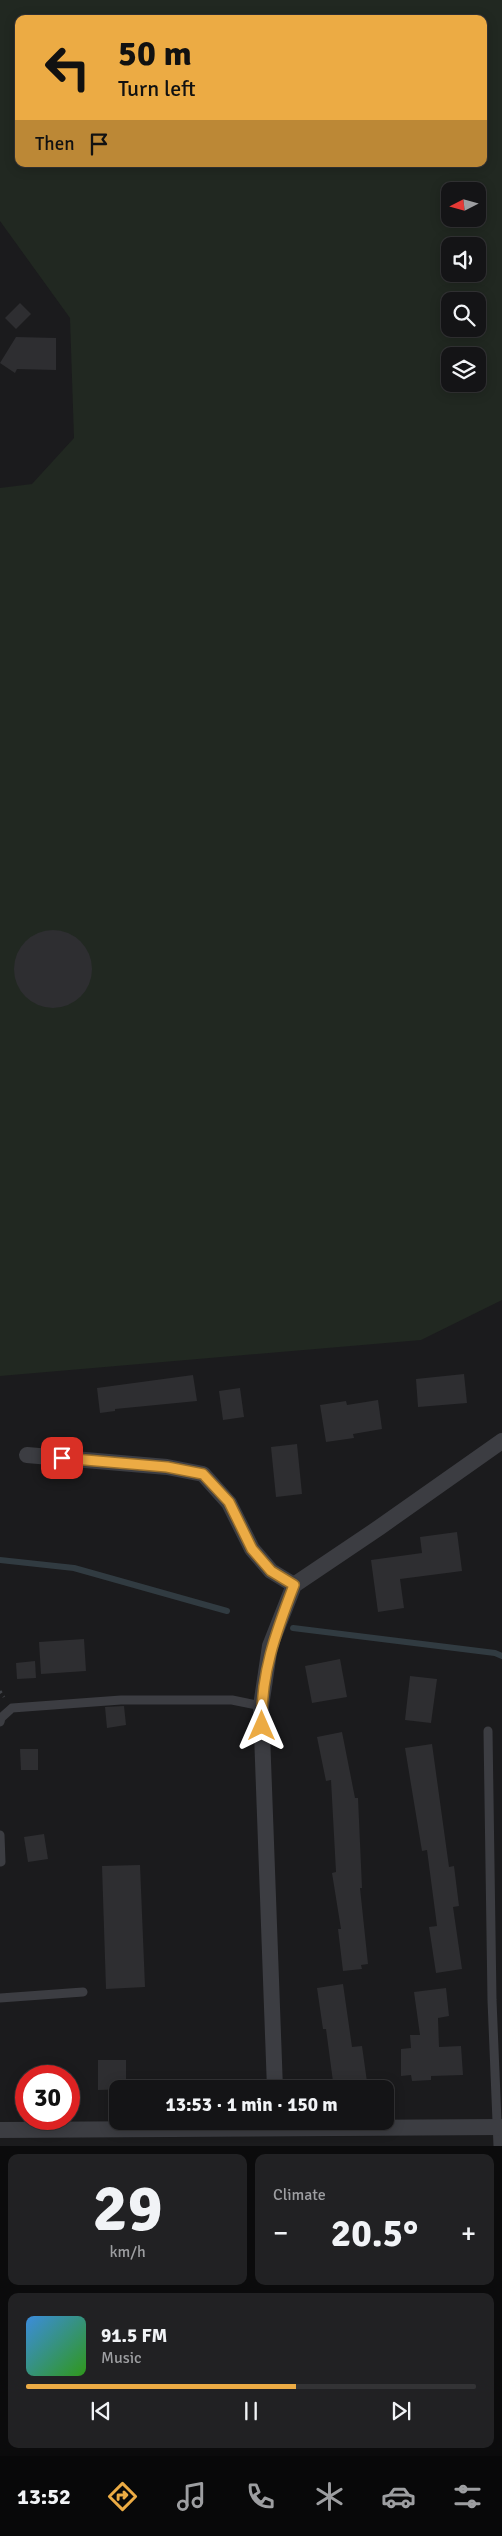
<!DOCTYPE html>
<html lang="en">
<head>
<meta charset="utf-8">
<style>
  :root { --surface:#141416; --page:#212123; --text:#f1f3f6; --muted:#9d9ea1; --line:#333335; --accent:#ecab44 }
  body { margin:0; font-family:Signika,sans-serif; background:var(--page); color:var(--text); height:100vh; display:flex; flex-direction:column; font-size:19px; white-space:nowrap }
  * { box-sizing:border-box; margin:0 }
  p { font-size:16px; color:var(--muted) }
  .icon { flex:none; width:28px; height:28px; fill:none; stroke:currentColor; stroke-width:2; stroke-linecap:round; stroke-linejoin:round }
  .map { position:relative; height:2146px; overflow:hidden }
  .details { display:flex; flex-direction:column; gap:8px; padding:8px; background:#0b0b0c; flex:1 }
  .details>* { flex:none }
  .guide { position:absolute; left:15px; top:15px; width:472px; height:152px; border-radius:10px; box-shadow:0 2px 12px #0003,0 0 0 1px var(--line); background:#ecab44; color:#111; overflow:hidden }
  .needle { width:32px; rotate:264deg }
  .tools { position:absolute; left:441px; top:182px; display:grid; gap:10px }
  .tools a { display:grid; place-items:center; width:45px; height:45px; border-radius:10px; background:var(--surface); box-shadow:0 2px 12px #0003,0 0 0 1px var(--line); font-size:25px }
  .speed { position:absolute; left:15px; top:2065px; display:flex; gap:10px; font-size:25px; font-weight:700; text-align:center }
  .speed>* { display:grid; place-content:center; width:65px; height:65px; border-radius:50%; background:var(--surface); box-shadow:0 2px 12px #0003,0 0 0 1px var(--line); line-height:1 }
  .speed .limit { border:8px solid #d22; background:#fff; color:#111 }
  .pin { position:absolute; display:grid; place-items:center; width:42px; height:42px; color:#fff; margin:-21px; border-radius:10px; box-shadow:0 2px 8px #0006 }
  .me { position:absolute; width:55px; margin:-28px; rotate:0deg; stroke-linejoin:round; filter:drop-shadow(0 0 4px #0008) }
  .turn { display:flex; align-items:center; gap:18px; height:105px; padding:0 20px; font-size:22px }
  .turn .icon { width:65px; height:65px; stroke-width:2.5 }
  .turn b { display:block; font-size:35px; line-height:42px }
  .then { display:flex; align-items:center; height:48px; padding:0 20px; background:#0003; gap:10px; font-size:19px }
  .big { font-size:38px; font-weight:800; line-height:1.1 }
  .details .tile { flex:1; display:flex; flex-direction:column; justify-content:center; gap:8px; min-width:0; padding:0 18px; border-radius:10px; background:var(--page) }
  .details .dial { align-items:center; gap:0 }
  .dial b { font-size:65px; line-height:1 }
  .song { display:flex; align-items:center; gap:15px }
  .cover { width:60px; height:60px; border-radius:8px; background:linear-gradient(135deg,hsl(210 70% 55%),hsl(110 70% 35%)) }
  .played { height:5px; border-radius:2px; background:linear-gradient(90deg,var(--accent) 60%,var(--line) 60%) }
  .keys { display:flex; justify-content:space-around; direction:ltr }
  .heat { display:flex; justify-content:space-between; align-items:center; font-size:28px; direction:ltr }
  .details .tiles { flex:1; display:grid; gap:8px; grid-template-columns:1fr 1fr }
  .tile:last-child { grid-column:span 2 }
  .trip { position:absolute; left:109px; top:2080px; width:285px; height:50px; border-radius:10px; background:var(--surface); box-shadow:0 2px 12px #0003,0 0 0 1px var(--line); font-weight:800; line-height:50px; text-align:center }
  .menu { display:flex; height:80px; justify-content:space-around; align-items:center; background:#080809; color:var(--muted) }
  .menu .icon { width:35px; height:35px }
  .menu .on { color:var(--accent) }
  .menu b { font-size:22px; color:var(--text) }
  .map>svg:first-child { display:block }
  .green { fill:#212821; fill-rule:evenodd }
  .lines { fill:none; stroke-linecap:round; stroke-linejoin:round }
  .stream { stroke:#313b41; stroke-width:6 }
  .building { fill:#2e2e31 }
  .path { stroke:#424449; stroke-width:3; stroke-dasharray:2.5 4; stroke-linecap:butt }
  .lane { stroke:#3c3d42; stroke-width:9 }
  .street { stroke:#3c3d42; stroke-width:16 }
  .route-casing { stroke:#996f2c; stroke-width:12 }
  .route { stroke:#ecab44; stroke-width:9 }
</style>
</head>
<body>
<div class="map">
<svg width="502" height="2146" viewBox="0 0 502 2146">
  <rect width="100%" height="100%" fill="#1b1b1d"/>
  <path class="green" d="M0,0h502v1300l-81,40 -421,36v-888l32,-4 42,-46 -4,-120 -70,-97zM19,19h465v145h-465zM478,191v28h-28v-28zM478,246v28h-28v-28zM478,301v28h-28v-28zM478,356v28h-28v-28z"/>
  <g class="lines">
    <g class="stream">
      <polyline points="0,1560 74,1568 227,1611"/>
      <polyline points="293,1628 495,1653 502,1656"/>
    </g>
  </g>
  <g class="building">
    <polygon points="20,303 31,314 16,329 5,318"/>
    <polygon points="16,337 56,338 56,370 17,369 15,373 0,363"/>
    <circle cx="53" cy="969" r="39"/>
    <polygon points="464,1374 467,1403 418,1407 416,1379"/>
    <polygon points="193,1375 197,1401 115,1409 115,1411 100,1413 97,1388"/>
    <polygon points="240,1388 244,1417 223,1420 219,1391"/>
    <polygon points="378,1400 382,1429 353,1434 354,1438 326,1442 320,1405 346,1401 347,1405"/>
    <polygon points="297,1444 302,1494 276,1497 271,1447"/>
    <polygon points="457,1532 462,1571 400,1579 404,1608 378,1612 371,1560 422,1553 420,1537"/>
    <polygon points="84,1639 86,1671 41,1674 39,1642"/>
    <polygon points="340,1659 347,1697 312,1703 305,1666"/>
    <polygon points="35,1661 36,1678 17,1679 16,1663"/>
    <polygon points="410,1676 437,1679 431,1723 405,1720"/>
    <polygon points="124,1706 126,1725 107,1728 105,1707"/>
    <polygon points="342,1732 355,1798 358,1798 362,1888 360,1888 368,1964 361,1965 362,1969 343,1971 338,1929 341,1929 332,1873 336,1872 331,1780 326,1781 317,1737"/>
    <polygon points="432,1744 449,1867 454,1866 459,1906 453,1907 462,1969 436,1973 429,1927 437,1926 427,1850 422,1851 405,1748"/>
    <polygon points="20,1749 38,1749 38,1770 21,1770"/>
    <polygon points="44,1834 48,1859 28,1862 24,1837"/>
    <polygon points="140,1865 145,1987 106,1989 102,1866"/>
    <polygon points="343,1984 352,2047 362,2046 368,2089 334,2089 326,2029 323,2029 317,1988"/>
    <polygon points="446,1988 449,2016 438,2018 439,2047 461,2046 463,2075 431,2076 431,2080 412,2081 411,2075 401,2076 401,2049 411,2048 410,2035 420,2035 414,1992"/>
    <polygon points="98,2060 126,2060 126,2089 98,2090"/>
  </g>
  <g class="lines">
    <polyline class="path" points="0,1691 4,1697"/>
    <g class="lane">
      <polyline points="0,1722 1,1718 12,1708 121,1700 232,1700 261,1706"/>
      <polyline points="488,1731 492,2000 498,2146"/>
      <polyline points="0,1835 1,1862"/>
      <polyline points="0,1998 83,1992"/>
    </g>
    <g class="street">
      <polyline points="27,1455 167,1467 203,1474 229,1503 252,1549 271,1571 294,1585"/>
      <polyline points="275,2089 261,1706 270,1646 294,1585 380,1527 502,1441"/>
      <polyline points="0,2130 502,2127"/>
    </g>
  </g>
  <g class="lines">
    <defs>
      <path id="route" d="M62,1458l105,9 36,7 26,28 23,47 19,22 23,14c-18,47 -34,90 -32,141"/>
    </defs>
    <use href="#route" class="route-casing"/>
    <use href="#route" class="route"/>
  </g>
</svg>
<div class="tools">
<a><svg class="needle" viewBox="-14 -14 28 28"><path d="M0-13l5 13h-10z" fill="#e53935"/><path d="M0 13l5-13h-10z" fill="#9d9ea1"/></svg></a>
<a><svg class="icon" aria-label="sound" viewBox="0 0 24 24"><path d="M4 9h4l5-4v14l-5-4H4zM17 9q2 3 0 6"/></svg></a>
<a><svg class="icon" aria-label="search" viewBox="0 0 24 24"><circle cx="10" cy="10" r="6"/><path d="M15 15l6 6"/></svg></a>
<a><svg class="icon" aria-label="layers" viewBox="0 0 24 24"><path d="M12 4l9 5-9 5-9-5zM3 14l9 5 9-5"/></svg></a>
</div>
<div class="speed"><div class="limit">30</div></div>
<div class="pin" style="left:62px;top:1458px;background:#d93025"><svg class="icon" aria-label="arrive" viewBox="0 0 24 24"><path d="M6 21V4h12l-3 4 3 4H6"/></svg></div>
<svg class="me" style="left:262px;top:1726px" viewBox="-20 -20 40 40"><path d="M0-17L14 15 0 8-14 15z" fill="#ecab44" stroke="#fff" stroke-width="4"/></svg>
<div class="trip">13:53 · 1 min · 150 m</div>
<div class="guide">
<div class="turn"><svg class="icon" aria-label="left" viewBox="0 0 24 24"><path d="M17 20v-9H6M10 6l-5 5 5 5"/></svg><div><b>50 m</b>Turn left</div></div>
<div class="then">Then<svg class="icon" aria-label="arrive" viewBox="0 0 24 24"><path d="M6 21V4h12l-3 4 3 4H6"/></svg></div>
</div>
</div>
<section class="details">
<div class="tiles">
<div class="tile dial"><b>29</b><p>km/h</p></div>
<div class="tile"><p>Climate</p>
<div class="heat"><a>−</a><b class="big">20.5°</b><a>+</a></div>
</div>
<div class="tile">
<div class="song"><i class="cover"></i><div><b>91.5 FM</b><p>Music</p></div></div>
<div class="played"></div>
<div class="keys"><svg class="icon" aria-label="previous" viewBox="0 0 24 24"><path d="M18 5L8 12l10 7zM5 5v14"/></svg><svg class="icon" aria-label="pause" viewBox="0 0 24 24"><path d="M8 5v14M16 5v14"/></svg><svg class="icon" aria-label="next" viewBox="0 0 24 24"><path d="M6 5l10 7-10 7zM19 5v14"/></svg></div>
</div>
</div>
</section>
<nav class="menu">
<b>13:52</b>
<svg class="icon on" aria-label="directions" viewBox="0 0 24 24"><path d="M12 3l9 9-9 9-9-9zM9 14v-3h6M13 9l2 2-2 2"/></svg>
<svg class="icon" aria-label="music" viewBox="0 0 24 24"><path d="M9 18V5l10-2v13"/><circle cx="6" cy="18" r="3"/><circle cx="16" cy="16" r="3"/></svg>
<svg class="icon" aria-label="phone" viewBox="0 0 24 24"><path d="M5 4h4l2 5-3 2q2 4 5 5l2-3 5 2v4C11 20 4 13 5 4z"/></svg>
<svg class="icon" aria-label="climate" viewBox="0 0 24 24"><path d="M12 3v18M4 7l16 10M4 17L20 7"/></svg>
<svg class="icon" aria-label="car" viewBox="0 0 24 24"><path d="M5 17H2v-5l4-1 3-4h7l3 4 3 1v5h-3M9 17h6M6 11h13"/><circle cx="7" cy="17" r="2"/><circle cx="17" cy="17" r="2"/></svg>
<svg class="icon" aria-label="filters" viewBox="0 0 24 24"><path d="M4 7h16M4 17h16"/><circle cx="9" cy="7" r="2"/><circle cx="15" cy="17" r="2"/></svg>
</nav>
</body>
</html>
